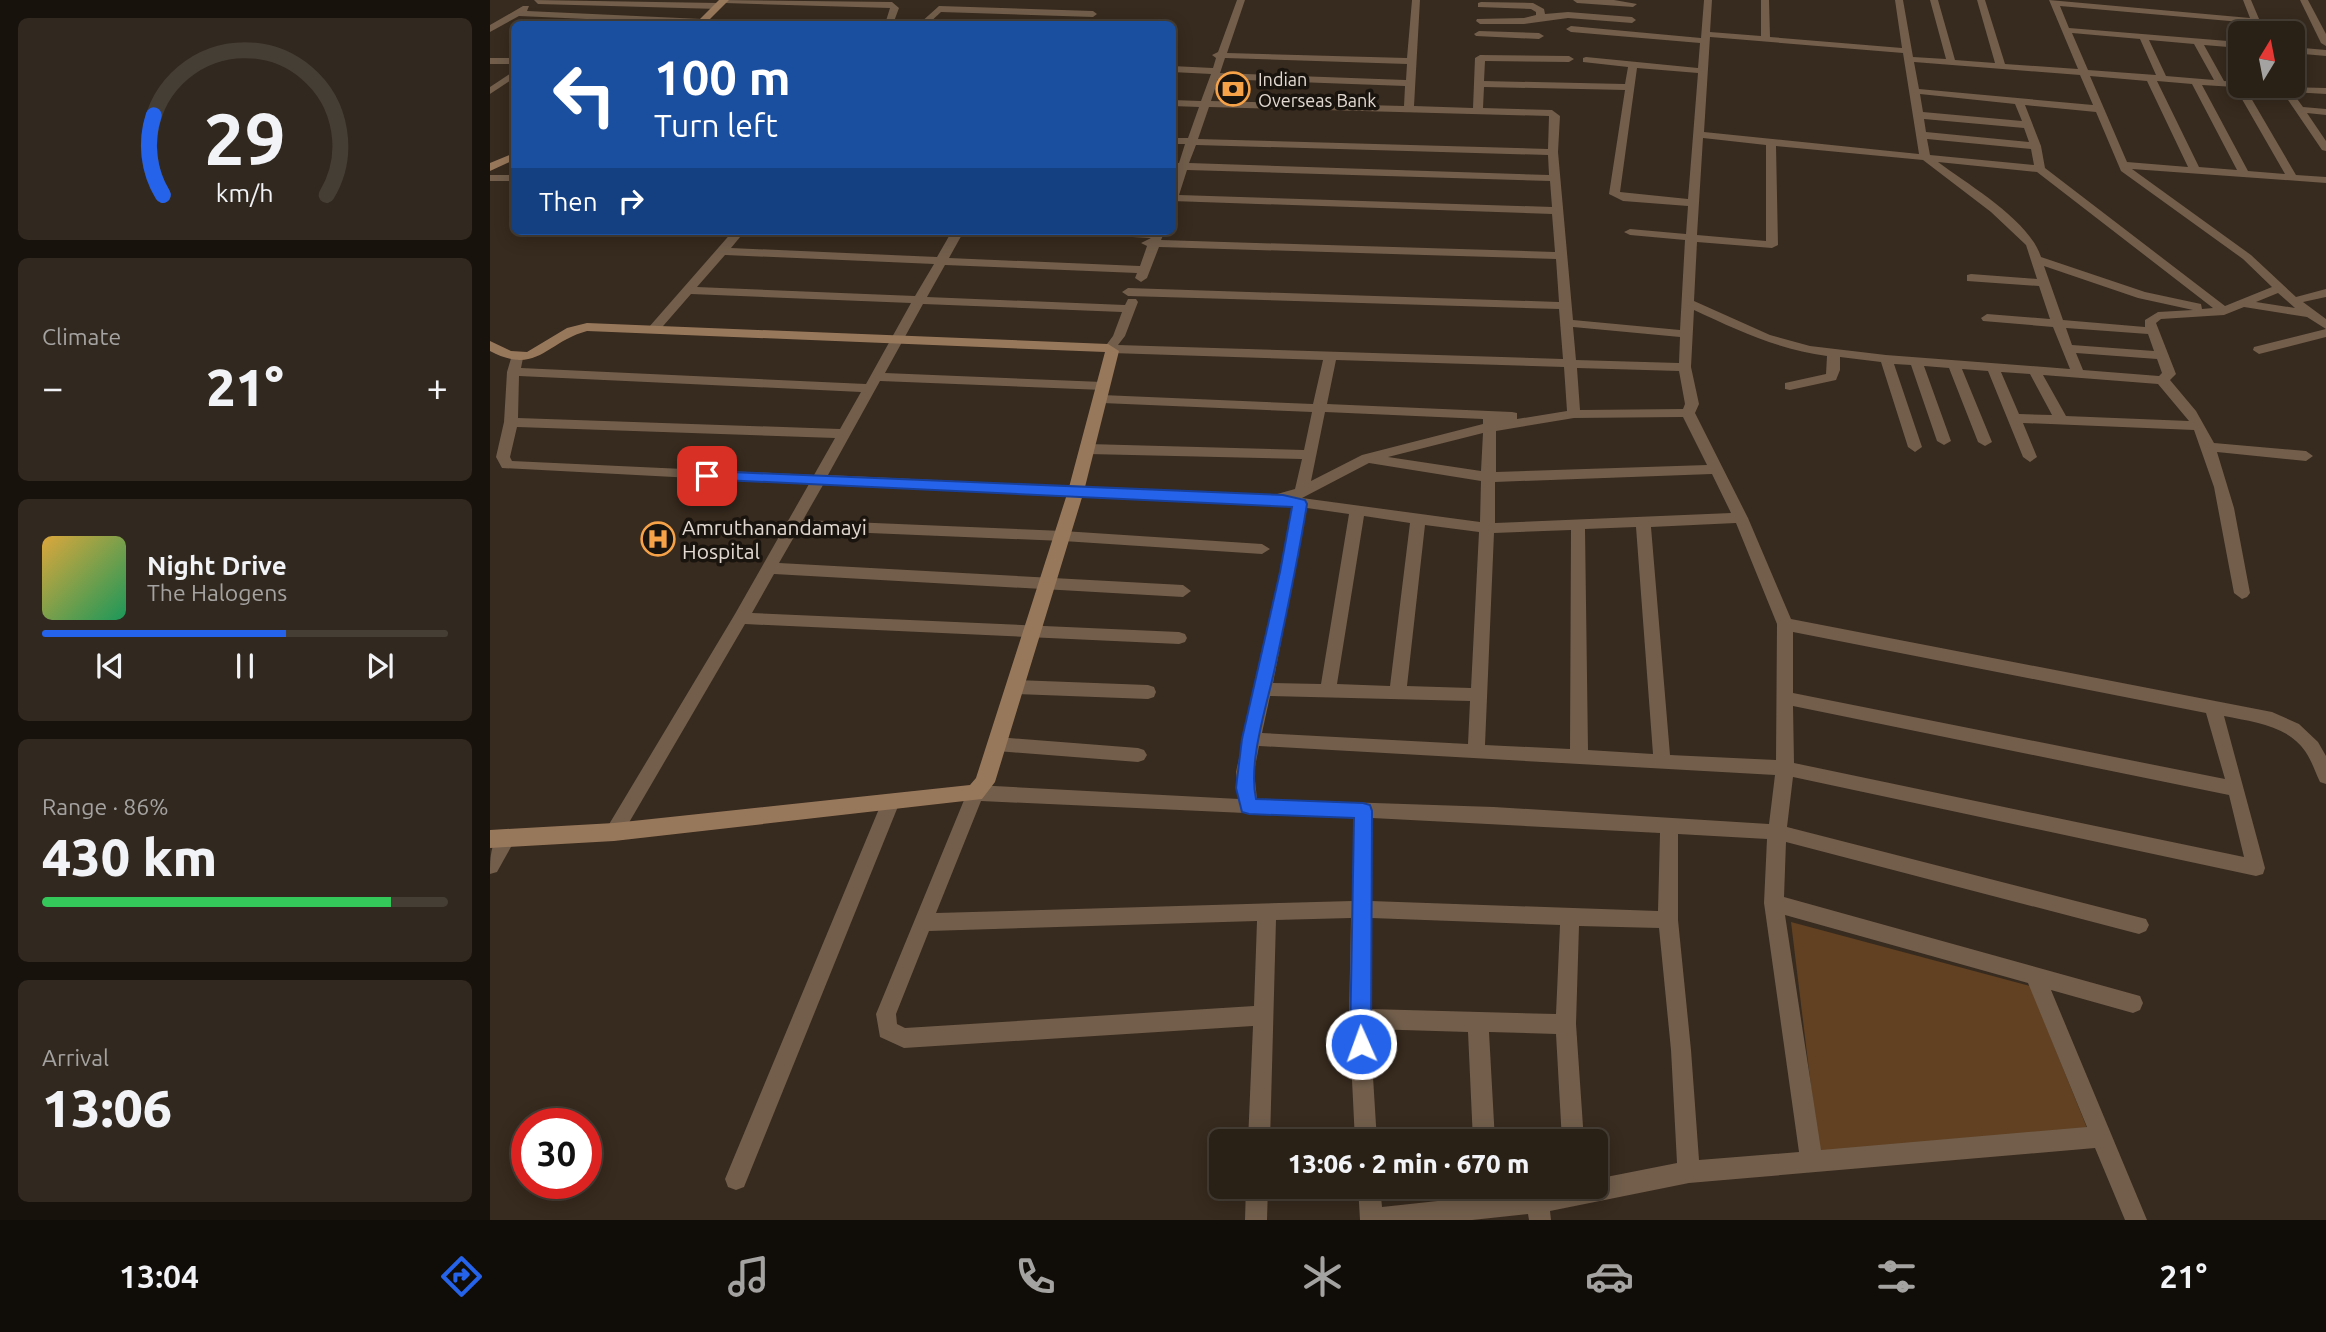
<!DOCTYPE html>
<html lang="en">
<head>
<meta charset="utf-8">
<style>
  :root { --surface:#292016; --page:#31281f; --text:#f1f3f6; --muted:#a5a3a1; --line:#453e35; --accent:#2563eb }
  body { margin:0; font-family:Ubuntu,sans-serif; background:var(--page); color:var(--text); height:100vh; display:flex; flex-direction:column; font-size:26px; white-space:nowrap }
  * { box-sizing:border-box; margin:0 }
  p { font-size:23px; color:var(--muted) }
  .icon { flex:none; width:38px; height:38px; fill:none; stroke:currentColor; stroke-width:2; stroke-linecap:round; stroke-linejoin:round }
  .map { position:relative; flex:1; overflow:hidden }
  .drawer { display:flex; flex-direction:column; gap:18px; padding:18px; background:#17120c; width:490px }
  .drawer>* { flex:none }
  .hud { position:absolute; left:21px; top:21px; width:665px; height:214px; border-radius:10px; box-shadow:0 4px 18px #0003,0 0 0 2px var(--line); background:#1a4fa0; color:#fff; overflow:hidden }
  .needle { width:46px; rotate:10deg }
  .buttons { position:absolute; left:1738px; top:21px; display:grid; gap:14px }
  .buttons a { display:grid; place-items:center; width:77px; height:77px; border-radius:10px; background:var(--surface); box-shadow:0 4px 18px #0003,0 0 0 2px var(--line); font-size:35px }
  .speed { position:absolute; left:21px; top:1108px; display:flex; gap:14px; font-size:35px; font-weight:700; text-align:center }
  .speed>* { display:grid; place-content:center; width:91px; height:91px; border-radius:50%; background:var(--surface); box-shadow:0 4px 18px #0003,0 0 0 2px var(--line); line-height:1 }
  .speed .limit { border:10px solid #d22; background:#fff; color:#111 }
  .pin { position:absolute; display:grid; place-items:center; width:60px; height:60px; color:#fff; margin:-30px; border-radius:14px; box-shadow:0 4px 10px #0006 }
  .me { position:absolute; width:77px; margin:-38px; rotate:358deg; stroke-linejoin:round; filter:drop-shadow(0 0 5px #0008) }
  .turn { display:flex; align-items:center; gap:24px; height:147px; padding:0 28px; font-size:32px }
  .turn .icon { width:91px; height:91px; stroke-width:2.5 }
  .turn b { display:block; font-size:49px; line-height:60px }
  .then { display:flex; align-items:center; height:66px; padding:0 28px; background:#0003; gap:14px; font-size:26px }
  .big { font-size:52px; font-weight:800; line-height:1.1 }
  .drawer .tile { flex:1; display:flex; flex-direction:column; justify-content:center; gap:10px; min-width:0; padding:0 24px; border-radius:10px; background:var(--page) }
  .drawer .dial { align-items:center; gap:0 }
  .dial svg { height:182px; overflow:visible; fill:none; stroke:var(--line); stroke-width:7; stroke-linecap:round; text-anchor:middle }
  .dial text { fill:var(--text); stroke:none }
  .song { display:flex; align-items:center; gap:21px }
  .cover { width:84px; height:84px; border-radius:10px; background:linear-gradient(135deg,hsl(40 70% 55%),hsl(150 70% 35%)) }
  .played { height:7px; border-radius:4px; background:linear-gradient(90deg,var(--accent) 60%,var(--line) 60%) }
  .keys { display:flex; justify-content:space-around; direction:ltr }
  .heat { display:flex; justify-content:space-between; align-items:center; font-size:38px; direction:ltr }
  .charge { height:10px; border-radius:5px; background:linear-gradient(90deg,#34c759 86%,var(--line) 0) }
  .trip { position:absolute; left:719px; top:1129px; width:399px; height:70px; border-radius:10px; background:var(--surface); box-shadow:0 4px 18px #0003,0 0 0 2px var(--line); font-weight:800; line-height:70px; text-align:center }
  .tabs { display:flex; height:112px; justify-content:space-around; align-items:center; background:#100d09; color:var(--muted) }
  .tabs .icon { width:49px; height:49px }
  .tabs .selected { color:var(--accent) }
  .tabs b { font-size:32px; color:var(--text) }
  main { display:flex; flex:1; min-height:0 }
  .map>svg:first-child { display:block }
  .green { fill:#614122 }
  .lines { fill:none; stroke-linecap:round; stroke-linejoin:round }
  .street { fill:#725e4b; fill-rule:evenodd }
  .secondary { fill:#98785b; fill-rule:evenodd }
  .route { fill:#2563eb; stroke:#184099; stroke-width:2 }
  .labels { text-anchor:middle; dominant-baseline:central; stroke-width:7; stroke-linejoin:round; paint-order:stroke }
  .far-poi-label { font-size:18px; fill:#e2dad2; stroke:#1a140f; text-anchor:start }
  .poi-label { font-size:21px; fill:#e2dad2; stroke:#1a140f; text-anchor:start }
</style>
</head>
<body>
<main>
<section class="drawer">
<div class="tile dial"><svg viewBox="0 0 100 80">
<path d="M14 69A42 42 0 1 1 86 69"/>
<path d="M14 69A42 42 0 0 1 10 34" stroke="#2563eb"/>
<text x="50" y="56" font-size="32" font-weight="700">29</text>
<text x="50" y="72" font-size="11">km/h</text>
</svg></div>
<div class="tile"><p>Climate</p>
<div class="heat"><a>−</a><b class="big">21°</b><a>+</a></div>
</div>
<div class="tile">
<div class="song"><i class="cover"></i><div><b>Night Drive</b><p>The Halogens</p></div></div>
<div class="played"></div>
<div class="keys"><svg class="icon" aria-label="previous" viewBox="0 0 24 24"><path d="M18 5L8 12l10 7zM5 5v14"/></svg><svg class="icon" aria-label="pause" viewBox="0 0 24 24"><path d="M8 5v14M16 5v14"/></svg><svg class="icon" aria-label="next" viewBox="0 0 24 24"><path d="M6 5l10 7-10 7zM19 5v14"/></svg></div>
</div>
<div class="tile"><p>Range · 86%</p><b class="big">430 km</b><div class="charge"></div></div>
<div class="tile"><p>Arrival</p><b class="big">13:06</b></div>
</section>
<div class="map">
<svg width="1836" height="1220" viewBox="0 0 1836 1220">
  <rect width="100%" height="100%" fill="#372a1e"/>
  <polygon class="green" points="1301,922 1540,986 1597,1128 1329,1152"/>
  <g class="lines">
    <g class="street">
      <polygon points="44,0 228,3 232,6 228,9 48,4"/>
      <polygon points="230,0 402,2 409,8 403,24 395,24 400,8 234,3"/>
      <path d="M747,0h8l-18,53 180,5 5,-58h8l-6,106 59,2 2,-50 5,-3 89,1 5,3 -5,3 -84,-1 -1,20 141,3 3,-17 -45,-5v-4l3,-1 112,11 2,-25 -129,-11 -5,-3 5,-3 130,12 3,-38h8l-2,32 51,4v-36h8l1,37 132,11 -7,-48h8l10,57 33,2 -16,-59h8l17,60 40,3 -18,-63h8l20,64 73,5 -29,-69 201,18 -7,-18h8l14,33h-8l-5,-10 -192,-17 9,22 171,14v6l-36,-3 20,36 16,1v4h4l52,89 30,2v6l-194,-14 119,86 45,42 30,-8v8l-23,5 23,17v10l-19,-12 -63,-10 -20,8 -63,4 -5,4 20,51 -6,6 26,31 18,32 92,8 7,5 -7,5 -89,-9 17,56 16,85 -3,4 -5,2 -8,-6 -20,-106 -20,-57 -171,-7 14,34 -7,5 -7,-5 -35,-86 -26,-2 30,73 -7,4 -7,-4 -29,-74 -25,-2 27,75 -7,4 -7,-4 -26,-76 -17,-1 28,83 -7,5 -7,-5 -27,-85 -41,-5v13l-4,10 -46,10 -5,-1v-6l41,-9 1,-18c-48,-6 -90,-26 -133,-46l-3,57 8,37 -4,9 53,105 43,101 481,93 27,12 19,18 8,14v28l-6,-2c-5,-10 -8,-21 -15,-31 -18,-26 -52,-29 -81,-35l41,152 -2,6 -7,2 -463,-99 -6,50 359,92 3,6 -3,6 -7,3 -353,-92 -2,55 356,99 3,7 -3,7 -7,3 -82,-23 96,230h-22l-30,-72 -406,35 -139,28 1,9h-22l-1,-6 -56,6h-112l-2,-34h22l2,21 93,-10v-11h22l1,9 60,-9h38v-7l81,-16 -6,-113 -12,-122 -80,-2 -3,98 8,117h-22l-6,-107 -67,-2 6,109h-22l-5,-109 -98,-3 7,112h-22l-6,-122 2,-101 -75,2 -6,221h-22l5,-115 -349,22 -24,-11 -4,-23 93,-226 6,-3 264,14 -3,-27 49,-223 7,-43 -469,-21 -20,35 260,11 199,13 8,5 -8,5 -199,-13 -265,-11 -19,33 404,22 8,6 -8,6 -409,-23 -22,39 427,19 6,2 2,4 -2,4 -6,2 -434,-20 -125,214 -6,2 -6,-2 -3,-6 3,-6 127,-212 74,-130 -307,-16 -6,-11 8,-35 3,-50 5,-17 5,-1 6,4 -2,10 345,16 45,-81 -220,-9 -34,39h-8v-6l84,-96h12l-14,17 206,9 15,-26h12l-15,27 191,8 7,-20 -6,-3 10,-5 -75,-4 -6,-3h95l-4,9 394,12 -3,-38 -380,-13v-20l5,-12h-5v-6h7l6,-19h-13v-6h16l11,-31 -27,-1v-6l29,1 10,-27 -39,-2v-6l41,2 3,-10 -4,-3 6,-3zM1582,33l68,6 16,36 -68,-5zM1220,37l193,16 16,101 -215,-22zM1659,40l45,4 20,36 -48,-4zM735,58l182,6 -1,16 -186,-7zM1424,62l166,13 13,30 -174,-16zM1147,68l61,5 -10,126 -68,-7zM1600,76l57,5 41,86 -61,-5zM728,79l187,7 -1,20 -193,-5zM1667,81l35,3 45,86 -38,-3zM1712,85l33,2 50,87 -37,-3zM994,87l141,3 -16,104 14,7 65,5 -2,28 -56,-5 -6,3 6,3 55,5 -5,90 -107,-10 -15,-168 2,-36 -8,-6 -69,-2zM1430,94l95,10 7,17 -99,-9zM1535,105l71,7 25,59 122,88 29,28 -47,19 -180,-138 -4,-22zM719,107l340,9 -1,33 -350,-10zM1434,119l100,9 5,14 -103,-10zM1213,138l63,7v96l-69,-6zM1437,139l104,10 3,16 -104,-10zM706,145l352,10 1,20 -360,-12zM1286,146l147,14 68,52 35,33 11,34 -66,-5 -4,1v6l72,5 11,33 -63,-5 -6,4 2,3 70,6 17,42 -184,-14 -76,-9 -40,-11 -76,-34 3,-59 75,6 6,-3zM1448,162l99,10 176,136 -11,1 -1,-5 -56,-12 -104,-35c-12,-37 -71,-71 -103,-95zM697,170l363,11 2,26 -373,-12zM669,247l397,12 3,43 -431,-14 -6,4 6,4 431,13 4,50 -445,-14 7,-9 13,-34 -2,-3h-8l-3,6 -198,-8 18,-32 192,8 -2,5 6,4 6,-4zM235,255l209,9 -19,32 -218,-9zM1554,266l94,32 55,12 -35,2 -13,8v7l-82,-7zM1788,293l17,15 -39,-6zM433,304l199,8 -9,24 -9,12 7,5 212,7 -10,44 -211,-9 -7,4 7,4 210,9 -8,38 -216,-6 -7,5 7,5 214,5 -7,30 -25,7 -442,-21 52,-94 223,9 7,-4 -7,-4 -218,-9zM1083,327l107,10 -1,26 -103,-3zM1576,328l82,6 6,17 -82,-6zM1586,353l81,6 5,14 -3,3 -76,-6zM846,360l228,7 3,44 -50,8v-6l-5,-1 -185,-8zM1087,368l102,3 6,33 -2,5 -103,1zM1511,372l29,2 22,41 -33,-1zM1553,375l115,9 31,37 -123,-5zM29,376l342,16 -21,37 -322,-11zM835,412l158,7v5l-121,31 -51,26zM1193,417l24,48 -211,7v-41l78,-13zM27,427l318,11 -21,37 -302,-14 -2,-4zM993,433l-2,38 -93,-14zM879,463l112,18 -1,41 -178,-24zM1222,474l19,39 -236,10v-41zM817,508l42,6 -28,170 -48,-1zM874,516l46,7 -20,163 -53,-2zM1246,523l41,101 -1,136 -106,-5 -19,-228zM935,525l54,7 -8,156 -64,-2zM1146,527l17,227 -65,-4 -3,-221zM1081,530l-1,219 -85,-4 9,-212zM1303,632l413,81 19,66 -432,-86zM780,696l200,5 -2,43 -206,-11zM1303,706l436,89 15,62 -450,-94zM769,746l516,29 -6,49 -275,-17 -237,-8 -3,-27zM491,801l373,17 -2,83 -416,12zM882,818l288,15 -2,78 -287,-10zM1188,834l89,5 -3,64 35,249 -100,8 -8,-110 -13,-130zM1295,915l243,68 59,144 -266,23zM881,918l189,7 -4,89 -187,-5zM767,921l-3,85 -349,22 -8,-4 -1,-10 33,-83z"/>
      <polygon points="1083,0 1124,0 1147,4 1143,7 1087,3"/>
      <polygon points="1810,0 1818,0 1836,34 1836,46 1831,43"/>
      <polygon points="991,2 1043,3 1054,9 1055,14 1078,12 1142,17 1146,20 1142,23 1078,18 1034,24 990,24 986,21 987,19 1034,18 1046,15 1046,12 1041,9 988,7 988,3"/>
      <polygon points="33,6 39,6 37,11 212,19 216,22 208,24 29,16 0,32 0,25"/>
      <polygon points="449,6 603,11 607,14 603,17 451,12 438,24 429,24"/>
      <polygon points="989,31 1049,33 1054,36 1049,39 986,36 984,34"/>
      <polygon points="1802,47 1836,50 1836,56 1802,53"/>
      <rect x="0" y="58" width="24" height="6"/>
      <polygon points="24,71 24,78 0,94 0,87"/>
      <polygon points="1756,86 1836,88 1836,94 1802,92 1813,107 1836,109 1836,115 1817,113 1836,141 1836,151 1832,150 1792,91 1761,89"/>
      <rect x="0" y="175" width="24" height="6"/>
      <polygon points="1836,329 1836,337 1769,354 1763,350 1764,347"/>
      <polygon points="525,680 658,685 664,687 666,692 664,697 658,699 525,694 519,692 517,687 519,682"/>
      <polygon points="507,737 648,748 654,750 657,755 654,760 648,762 507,751 501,749 498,744 501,739"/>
      <polygon points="400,796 406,799 409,804 254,1187 246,1190 238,1187 235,1179 391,804 394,799"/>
      <path d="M17,830l7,2 2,6 -19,34 -7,2c0,-16 0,-37 17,-44z"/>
      <polygon points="756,1186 778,1186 777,1220 755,1220"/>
    </g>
    <g class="secondary">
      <polygon points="229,0 239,0 215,24 205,24"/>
      <polygon points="24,153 24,160 0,171 0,163"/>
      <path d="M97,323l521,21 11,7 -35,140 -89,291 -13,17 -368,42 -124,7v-18l124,-7 356,-38 6,-7 92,-287 37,-139 -518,-21c-41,11 -50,45 -97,20v-10l21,10 16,1 40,-24z"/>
    </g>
  </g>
  <path class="route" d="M217,471l576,24 22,5 2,4c-9,57 -21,112 -33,168 -8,36 -26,91 -18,127l107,4 7,2 2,6 -1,233 -3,7 -7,3 -8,-3 -3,-7 4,-226 -105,-4 -7,-2 -6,-24 6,-49 38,-167 12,-65 -590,-28 -2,-3z"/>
  <defs>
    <symbol id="bank-ring" viewBox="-11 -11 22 22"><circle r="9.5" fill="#1a140f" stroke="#f6a248" stroke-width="1.5"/><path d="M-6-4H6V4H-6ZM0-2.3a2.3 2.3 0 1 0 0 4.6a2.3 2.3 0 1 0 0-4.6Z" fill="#f6a248"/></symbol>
    <symbol id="hospital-ring" viewBox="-11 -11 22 22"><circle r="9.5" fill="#1a140f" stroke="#f6a248" stroke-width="1.5"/><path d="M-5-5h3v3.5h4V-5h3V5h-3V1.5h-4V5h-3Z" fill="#f6a248"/></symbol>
  </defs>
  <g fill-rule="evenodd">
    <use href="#bank-ring" x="724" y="70" width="38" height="38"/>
    <use href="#hospital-ring" x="149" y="520" width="38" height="38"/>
  </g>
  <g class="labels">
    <g class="far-poi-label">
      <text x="768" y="79">Indian<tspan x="768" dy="21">Overseas Bank</tspan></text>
    </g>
    <g class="poi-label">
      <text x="192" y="527">Amruthanandamayi<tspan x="192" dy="24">Hospital</tspan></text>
    </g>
  </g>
</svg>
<div class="buttons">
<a><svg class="needle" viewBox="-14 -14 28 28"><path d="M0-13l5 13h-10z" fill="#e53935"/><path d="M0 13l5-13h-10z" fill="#a5a3a1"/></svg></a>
</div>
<div class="speed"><div class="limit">30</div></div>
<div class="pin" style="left:217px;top:476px;background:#d93025"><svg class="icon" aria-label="arrive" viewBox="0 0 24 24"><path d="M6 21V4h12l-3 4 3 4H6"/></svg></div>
<svg class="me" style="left:871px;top:1044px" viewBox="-20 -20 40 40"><circle r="17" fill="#2563eb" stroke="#fff" stroke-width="3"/><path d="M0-11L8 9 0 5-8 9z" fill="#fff"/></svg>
<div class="trip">13:06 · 2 min · 670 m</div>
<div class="hud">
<div class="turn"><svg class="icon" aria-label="left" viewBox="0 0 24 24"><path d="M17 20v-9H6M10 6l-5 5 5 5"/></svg><div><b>100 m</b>Turn left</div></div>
<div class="then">Then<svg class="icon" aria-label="right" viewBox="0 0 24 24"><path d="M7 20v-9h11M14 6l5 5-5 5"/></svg></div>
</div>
</div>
</main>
<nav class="tabs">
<b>13:04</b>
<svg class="icon selected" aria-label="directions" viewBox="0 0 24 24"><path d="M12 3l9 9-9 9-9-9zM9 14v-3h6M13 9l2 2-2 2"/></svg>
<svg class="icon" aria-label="music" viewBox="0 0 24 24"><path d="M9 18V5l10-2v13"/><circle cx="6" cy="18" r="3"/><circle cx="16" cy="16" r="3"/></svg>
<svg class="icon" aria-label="phone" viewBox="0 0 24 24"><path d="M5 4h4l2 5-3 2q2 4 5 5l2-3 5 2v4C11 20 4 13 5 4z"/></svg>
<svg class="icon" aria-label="climate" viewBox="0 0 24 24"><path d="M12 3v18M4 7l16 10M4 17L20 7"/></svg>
<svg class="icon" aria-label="car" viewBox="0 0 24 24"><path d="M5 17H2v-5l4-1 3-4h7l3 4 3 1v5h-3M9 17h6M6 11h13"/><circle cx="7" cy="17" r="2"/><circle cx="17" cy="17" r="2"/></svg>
<svg class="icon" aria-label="filters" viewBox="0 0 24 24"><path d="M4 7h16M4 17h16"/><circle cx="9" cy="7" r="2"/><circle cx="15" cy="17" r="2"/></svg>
<b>21°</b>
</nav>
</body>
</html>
